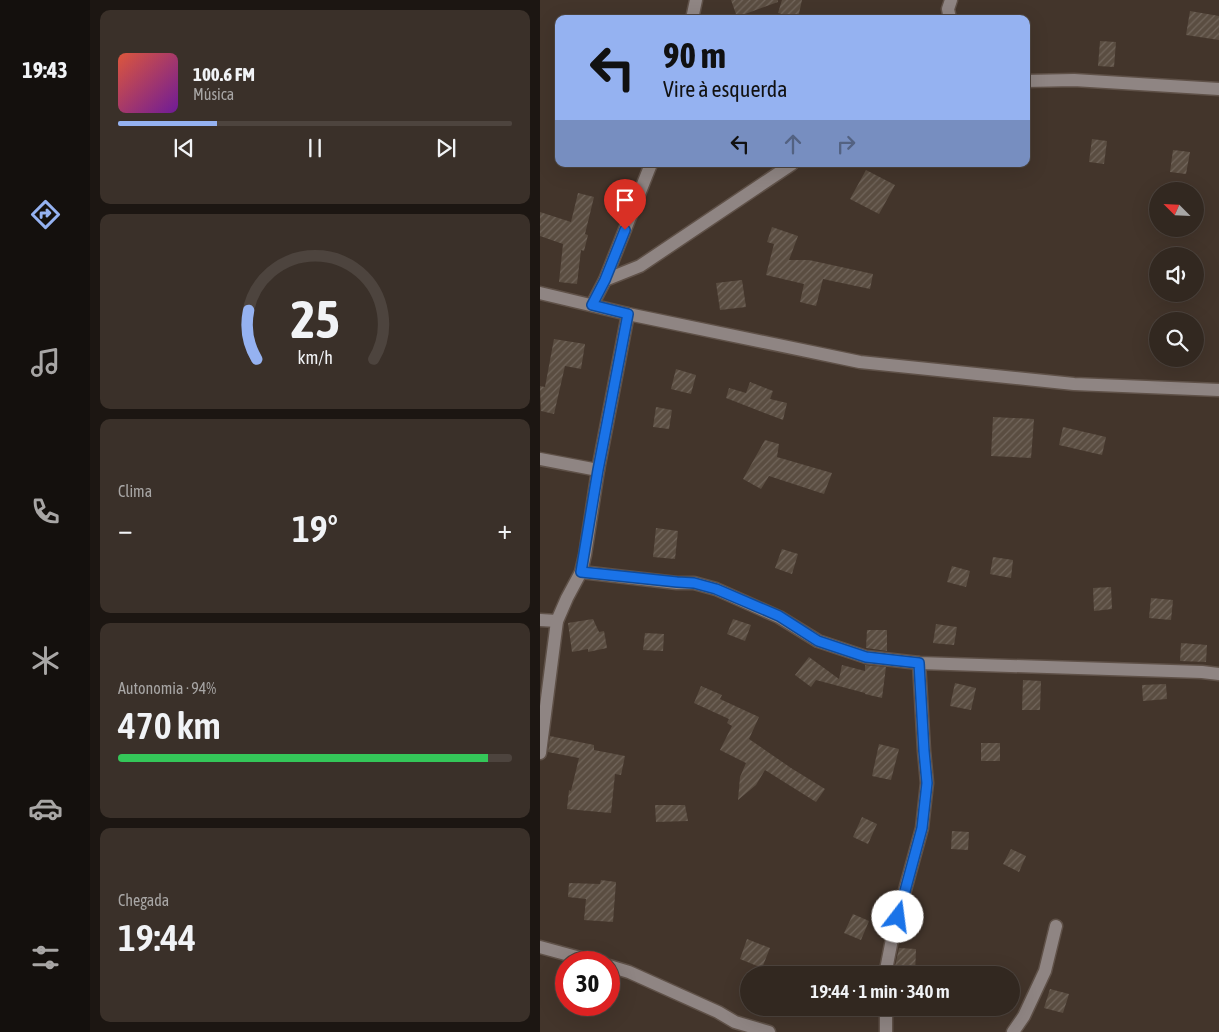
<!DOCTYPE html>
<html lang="pt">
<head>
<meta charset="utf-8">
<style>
  :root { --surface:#322820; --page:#3a3029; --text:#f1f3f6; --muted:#a8a6a5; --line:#4d443e; --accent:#95b2f1 }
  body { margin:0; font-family:"Asap Condensed",sans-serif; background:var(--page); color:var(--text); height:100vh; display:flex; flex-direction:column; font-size:19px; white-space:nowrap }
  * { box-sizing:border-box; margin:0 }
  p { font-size:16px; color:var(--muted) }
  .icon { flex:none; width:28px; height:28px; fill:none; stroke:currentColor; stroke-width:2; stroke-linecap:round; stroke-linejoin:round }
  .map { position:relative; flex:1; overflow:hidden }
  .sheet { display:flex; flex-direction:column; gap:10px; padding:10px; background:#1c1612; width:450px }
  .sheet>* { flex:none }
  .banner { position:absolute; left:15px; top:15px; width:475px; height:152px; border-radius:10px; box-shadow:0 5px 20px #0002,0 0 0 1px var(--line); background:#95b2f1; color:#111; overflow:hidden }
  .needle { width:32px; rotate:294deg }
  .buttons { position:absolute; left:609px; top:182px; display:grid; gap:10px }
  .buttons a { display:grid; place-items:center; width:55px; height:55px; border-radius:50%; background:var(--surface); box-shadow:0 5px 20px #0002,0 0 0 1px var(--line); font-size:25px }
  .speed { position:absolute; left:15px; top:951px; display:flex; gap:10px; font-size:25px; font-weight:700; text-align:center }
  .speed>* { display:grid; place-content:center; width:65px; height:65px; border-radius:50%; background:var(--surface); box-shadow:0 5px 20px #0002,0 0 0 1px var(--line); line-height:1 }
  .speed .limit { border:8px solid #d22; background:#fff; color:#111 }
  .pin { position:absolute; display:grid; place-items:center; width:42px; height:42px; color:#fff; margin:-51px -21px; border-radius:50% 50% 50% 0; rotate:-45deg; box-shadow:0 0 5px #0007 }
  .pin .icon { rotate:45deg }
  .me { position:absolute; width:55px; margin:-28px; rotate:15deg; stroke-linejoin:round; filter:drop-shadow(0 0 4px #0008) }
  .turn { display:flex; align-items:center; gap:18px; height:105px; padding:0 25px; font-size:22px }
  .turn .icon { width:65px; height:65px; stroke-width:2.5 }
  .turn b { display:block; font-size:35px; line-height:42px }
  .lanes { display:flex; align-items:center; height:48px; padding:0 25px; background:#0003; justify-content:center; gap:25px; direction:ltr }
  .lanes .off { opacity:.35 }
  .big { font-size:38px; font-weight:600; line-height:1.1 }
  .sheet .tile { flex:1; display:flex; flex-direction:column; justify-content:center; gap:8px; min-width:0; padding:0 18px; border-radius:10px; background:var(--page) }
  .sheet .dial { align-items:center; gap:0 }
  .dial svg { height:130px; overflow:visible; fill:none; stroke:var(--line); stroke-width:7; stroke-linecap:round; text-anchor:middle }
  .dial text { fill:var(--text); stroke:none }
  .song { display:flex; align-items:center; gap:15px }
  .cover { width:60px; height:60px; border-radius:8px; background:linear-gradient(135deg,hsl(10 70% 55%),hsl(280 70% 35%)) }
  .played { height:5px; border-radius:2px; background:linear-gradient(90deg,var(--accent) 25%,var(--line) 25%) }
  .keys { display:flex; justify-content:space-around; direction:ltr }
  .heat { display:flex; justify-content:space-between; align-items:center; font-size:28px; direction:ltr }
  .charge { height:8px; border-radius:4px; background:linear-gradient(90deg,#34c759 94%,var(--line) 0) }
  .trip { position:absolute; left:200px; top:966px; width:280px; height:50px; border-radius:25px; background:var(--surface); box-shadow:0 5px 20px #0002,0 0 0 1px var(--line); font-weight:600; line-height:50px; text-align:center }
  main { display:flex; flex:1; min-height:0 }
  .menu { display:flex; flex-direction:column; width:90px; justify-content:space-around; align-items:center; background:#14100d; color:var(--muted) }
  .menu .icon { width:35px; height:35px }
  .menu .on { color:var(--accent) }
  .menu b { font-size:22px; color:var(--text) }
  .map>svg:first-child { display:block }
  .building { fill:url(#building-hatch) }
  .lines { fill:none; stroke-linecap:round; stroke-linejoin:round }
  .minor-casing { stroke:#5f5148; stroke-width:15 }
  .minor { stroke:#8f8583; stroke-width:12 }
  .route-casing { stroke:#114b97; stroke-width:12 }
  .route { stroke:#1a73e8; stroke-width:9 }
</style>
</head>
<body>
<main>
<nav class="menu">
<b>19:43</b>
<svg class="icon on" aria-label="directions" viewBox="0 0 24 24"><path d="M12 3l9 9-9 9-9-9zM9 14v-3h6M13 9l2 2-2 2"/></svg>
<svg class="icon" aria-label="music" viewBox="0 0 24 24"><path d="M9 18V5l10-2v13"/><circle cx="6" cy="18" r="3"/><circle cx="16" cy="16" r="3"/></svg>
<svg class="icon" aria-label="phone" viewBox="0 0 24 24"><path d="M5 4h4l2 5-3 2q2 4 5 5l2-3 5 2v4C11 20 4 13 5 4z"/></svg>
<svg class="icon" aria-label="climate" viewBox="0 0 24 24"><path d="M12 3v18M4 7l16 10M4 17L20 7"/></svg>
<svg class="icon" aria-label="car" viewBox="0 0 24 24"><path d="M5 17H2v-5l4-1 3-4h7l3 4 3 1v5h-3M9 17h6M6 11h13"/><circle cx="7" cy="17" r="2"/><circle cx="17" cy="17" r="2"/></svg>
<svg class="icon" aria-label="filters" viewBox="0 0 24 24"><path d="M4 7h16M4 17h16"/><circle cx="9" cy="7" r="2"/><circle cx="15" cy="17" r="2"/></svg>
</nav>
<section class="sheet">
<div class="tile">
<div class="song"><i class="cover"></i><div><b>100.6 FM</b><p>Música</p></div></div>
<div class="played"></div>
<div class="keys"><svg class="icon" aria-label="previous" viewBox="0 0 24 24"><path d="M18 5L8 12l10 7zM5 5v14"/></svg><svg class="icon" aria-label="pause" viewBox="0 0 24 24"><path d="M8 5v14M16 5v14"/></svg><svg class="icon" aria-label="next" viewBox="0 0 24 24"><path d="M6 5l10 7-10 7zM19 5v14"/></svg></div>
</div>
<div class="tile dial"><svg viewBox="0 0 100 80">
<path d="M14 69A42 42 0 1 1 86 69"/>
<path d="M14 69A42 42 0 0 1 9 39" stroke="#95b2f1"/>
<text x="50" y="56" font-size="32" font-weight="700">25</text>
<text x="50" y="72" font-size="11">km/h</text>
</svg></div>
<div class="tile"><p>Clima</p>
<div class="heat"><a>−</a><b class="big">19°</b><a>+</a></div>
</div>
<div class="tile"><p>Autonomia · 94%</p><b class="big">470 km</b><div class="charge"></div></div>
<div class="tile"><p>Chegada</p><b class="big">19:44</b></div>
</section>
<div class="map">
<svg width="679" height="1032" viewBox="0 0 679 1032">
  <defs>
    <pattern id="building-hatch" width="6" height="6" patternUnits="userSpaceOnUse" patternTransform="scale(1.25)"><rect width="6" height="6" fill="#5a4d41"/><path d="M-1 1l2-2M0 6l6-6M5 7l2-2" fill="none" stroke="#72665c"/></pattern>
  </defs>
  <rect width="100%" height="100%" fill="#43352b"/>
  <g class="building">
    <polygon points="191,0 238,0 238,2 197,17"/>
    <polygon points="242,0 262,0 258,18 238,13"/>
    <polygon points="650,11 679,16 679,40 646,35"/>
    <polygon points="560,41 576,42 574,67 558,66"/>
    <polygon points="552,139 567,141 564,164 549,162"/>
    <polygon points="633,150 650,152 646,174 630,172"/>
    <polygon points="326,170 355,185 339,214 310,199"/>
    <polygon points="38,193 54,197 45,234 48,235 44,251 41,250 37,284 19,282 23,244 0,236 0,212 31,222"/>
    <polygon points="232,227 258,236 249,260 269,260 333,274 330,289 283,279 276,306 260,302 264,284 226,275 234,244 227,242"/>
    <polygon points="202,280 206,307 180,310 176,283"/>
    <polygon points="14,339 45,344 41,369 25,366 14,414 1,411 0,386 5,387"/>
    <polygon points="136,369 156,375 151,394 131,389"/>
    <polygon points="210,382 233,391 230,399 247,403 243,420 186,398 189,388 206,393"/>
    <polygon points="116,407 132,410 129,429 113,427"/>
    <polygon points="453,417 494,419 491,458 451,456"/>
    <polygon points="523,427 566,437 562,455 519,445"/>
    <polygon points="225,440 239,444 237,457 292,473 284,494 229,476 221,489 203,479"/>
    <polygon points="116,528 138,531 135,559 113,557"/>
    <polygon points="242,549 258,554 252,574 235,568"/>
    <polygon points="453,557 473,560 471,578 450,574"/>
    <polygon points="412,566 430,571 426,587 407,582"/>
    <polygon points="571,587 572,609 554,611 553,588"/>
    <polygon points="611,598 633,600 631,620 609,618"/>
    <polygon points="53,619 59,632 64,631 67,648 48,652 48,649 32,652 28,623"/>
    <polygon points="193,619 211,625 205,641 187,634"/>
    <polygon points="396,624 417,627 414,645 393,643"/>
    <polygon points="327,630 347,630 347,651 326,648"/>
    <polygon points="105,633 124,634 123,651 103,650"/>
    <polygon points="641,643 667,645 666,662 640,661"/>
    <polygon points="269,657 299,679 302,665 325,671 325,665 346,667 342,698 325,694 325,693 276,680 271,687 255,675"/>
    <polygon points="483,680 501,681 500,710 482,710"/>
    <polygon points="415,683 436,688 431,710 410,706"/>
    <polygon points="626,684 627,699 603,701 602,685"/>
    <polygon points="161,686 182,695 180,699 219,717 209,739 251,768 285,789 276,802 225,770 216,785 198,800 200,777 206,763 180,750 192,726 187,723 189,719 154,703"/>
    <polygon points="10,736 54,745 54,750 85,756 81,775 75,774 71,813 27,809 29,790 31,791 39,758 8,752"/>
    <rect x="441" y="743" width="19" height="18"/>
    <polygon points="339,744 359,749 351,780 332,776"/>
    <polygon points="115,805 145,805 148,821 116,822"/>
    <polygon points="322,817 337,824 328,844 313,837"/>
    <polygon points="412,831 429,832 428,850 411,849"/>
    <polygon points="471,849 486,856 479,872 463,864"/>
    <polygon points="61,880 76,882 73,922 44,920 46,899 28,897 29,883 60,884"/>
    <polygon points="313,914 329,921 321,940 304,933"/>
    <polygon points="207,939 230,948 222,968 200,959"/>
    <polygon points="359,948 376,949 375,975 353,975"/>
    <polygon points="510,989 529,994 523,1013 504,1008"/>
  </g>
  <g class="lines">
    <defs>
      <g id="minor">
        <polyline points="152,19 156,0"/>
        <polyline points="410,19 408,9 411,0"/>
        <polyline points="486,81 534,80 679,89"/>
        <polyline points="65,280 100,266 252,164"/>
        <polyline points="0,293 88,314 320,362 534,384 679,390"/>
        <polyline points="52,305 65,280 111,164"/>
        <polyline points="0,459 58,470"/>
        <polyline points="41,572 137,583 154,583 176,589 239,617 278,641 326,657 379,663 662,672 679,674"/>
        <polyline points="0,620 17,621"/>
        <polyline points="0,753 17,621 27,598 41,572 45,555 58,470 88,314"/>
        <polyline points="0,947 55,962"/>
        <polyline points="69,966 89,972 178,1012 195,1022 229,1032"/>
        <polyline points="345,975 353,934 382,828 387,783 384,751 379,663"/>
        <polyline points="346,1008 346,1032"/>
        <polyline points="473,1032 484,1016 505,971 516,926"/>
      </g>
    </defs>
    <use href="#minor" class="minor-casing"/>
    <use href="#minor" class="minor"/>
  </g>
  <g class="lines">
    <defs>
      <polyline id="route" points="85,230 65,280 52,305 88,314 58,470 41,572 137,582 154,583 176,589 239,616 278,641 326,657 379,663 384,751 387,783 382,828 358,917"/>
    </defs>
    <use href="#route" class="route-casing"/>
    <use href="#route" class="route"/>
  </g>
</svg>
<div class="buttons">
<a><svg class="needle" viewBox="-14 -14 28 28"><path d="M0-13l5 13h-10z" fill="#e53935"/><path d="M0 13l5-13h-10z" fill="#a8a6a5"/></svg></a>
<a><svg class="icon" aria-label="sound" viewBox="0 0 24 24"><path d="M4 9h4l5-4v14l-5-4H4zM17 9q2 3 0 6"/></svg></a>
<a><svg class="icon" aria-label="search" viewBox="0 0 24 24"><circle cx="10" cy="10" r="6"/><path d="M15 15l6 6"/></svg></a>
</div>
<div class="speed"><div class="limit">30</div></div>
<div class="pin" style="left:85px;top:230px;background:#d93025"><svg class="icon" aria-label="arrive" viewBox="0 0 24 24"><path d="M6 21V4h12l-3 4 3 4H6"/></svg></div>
<svg class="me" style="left:358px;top:917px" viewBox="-20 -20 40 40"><circle r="19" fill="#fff"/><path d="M0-13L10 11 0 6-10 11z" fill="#1a73e8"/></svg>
<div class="trip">19:44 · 1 min · 340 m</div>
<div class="banner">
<div class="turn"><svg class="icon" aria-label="left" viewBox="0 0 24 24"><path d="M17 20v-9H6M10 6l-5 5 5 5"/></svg><div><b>90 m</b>Vire à esquerda</div></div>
<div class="lanes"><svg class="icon" aria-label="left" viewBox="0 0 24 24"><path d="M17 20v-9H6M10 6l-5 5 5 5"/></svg><svg class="icon off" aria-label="ahead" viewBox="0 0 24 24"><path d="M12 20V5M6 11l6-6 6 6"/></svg><svg class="icon off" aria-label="right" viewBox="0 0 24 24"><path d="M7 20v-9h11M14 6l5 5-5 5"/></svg></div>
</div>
</div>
</main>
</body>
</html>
